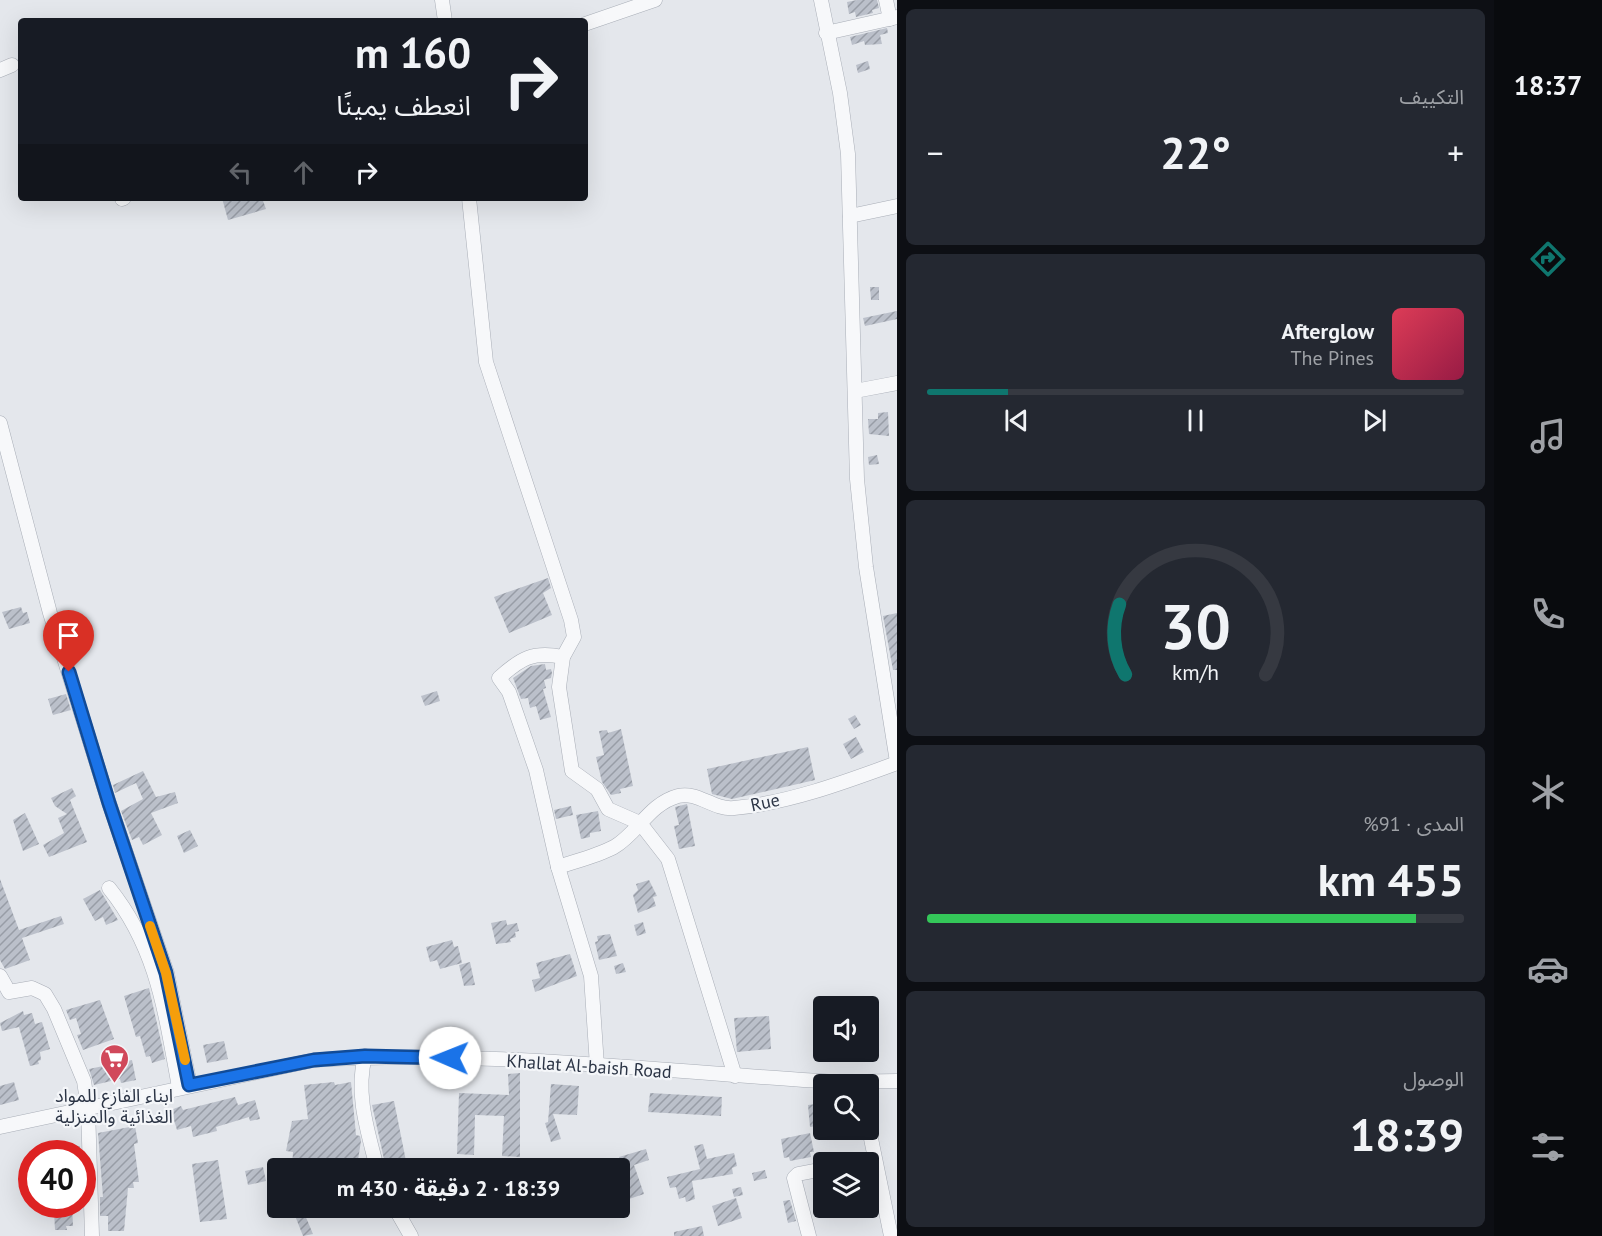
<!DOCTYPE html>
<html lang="ar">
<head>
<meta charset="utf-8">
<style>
  :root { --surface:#171b24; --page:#242831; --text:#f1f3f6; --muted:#9ea1a6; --line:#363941; --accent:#0f766e }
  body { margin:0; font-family:"PT Sans","Noto Sans Arabic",sans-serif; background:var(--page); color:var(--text); direction:rtl; height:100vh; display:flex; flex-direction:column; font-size:22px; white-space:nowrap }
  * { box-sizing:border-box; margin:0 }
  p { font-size:20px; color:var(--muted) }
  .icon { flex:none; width:33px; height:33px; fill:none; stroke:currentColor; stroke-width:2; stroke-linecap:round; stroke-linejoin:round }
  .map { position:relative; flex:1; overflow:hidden; direction:ltr }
  .sheet { display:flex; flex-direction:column; gap:9px; padding:9px; background:#0d0f14; width:597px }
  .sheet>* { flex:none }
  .hud { position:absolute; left:18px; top:18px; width:570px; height:183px; border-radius:6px; box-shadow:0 6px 24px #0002; direction:rtl; background:#171b24; color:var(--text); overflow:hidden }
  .fabs { position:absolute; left:813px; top:996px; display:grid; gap:12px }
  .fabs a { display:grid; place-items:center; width:66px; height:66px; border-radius:6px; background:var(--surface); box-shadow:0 6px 24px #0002; font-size:30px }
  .speed { position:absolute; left:18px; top:1140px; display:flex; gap:12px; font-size:30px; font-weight:700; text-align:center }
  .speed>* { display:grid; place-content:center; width:78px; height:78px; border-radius:50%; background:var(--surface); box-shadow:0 6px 24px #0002; line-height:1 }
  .speed .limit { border:9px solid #d22; background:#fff; color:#111 }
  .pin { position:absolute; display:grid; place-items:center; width:51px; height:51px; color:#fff; margin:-62px -26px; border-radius:50% 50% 50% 0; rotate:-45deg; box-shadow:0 0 6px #0007 }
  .pin .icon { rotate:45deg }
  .me { position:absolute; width:66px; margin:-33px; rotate:271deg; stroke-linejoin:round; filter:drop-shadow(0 0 4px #0008) }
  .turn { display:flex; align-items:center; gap:21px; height:126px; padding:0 18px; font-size:27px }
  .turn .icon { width:78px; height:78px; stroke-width:2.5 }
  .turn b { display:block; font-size:42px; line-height:51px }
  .lanes { display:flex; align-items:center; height:57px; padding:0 18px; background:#0003; justify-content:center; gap:30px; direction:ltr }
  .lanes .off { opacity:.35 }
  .big { font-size:45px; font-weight:700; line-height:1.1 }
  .sheet .card { flex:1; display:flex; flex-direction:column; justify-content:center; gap:9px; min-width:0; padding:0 21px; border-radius:9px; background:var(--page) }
  .sheet .dial { align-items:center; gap:0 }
  .dial svg { height:156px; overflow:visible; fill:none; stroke:var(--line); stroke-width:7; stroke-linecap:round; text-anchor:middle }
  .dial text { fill:var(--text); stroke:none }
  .song { display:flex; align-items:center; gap:18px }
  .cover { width:72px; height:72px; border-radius:9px; background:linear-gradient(135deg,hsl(350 70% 55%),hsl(340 70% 35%)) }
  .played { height:6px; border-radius:3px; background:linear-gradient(90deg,var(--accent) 15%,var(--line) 15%) }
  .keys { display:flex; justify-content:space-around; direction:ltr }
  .heat { display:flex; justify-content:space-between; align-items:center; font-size:33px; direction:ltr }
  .charge { height:9px; border-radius:4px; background:linear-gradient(90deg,#34c759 91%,var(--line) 0) }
  .trip { position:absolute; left:267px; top:1158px; width:363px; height:60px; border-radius:6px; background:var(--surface); box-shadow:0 6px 24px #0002; font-weight:700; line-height:60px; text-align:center; direction:rtl }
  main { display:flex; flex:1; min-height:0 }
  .tabs { display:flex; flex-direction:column; width:108px; justify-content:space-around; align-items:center; background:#090b0e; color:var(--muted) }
  .tabs .icon { width:42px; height:42px }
  .tabs .current { color:var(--accent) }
  .tabs b { font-size:27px; color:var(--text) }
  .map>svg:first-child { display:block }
  .building { fill:url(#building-hatch) }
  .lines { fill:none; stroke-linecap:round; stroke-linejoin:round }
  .minor-casing { stroke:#a9aeb7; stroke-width:15 }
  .minor { stroke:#f7f8fa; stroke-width:14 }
  .route-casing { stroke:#114b97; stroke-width:15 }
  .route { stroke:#1a73e8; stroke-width:10 }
  .slow { stroke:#f59e0b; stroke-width:10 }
  .labels { text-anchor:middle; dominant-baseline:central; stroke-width:4.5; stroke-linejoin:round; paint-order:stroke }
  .street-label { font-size:18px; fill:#2b3445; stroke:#f4f6f9 }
  .poi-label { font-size:18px; fill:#2b3445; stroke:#f4f6f9 }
</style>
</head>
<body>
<main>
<nav class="tabs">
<b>18:37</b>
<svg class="icon current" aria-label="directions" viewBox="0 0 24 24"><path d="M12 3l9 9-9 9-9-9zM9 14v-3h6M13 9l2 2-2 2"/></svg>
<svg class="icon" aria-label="music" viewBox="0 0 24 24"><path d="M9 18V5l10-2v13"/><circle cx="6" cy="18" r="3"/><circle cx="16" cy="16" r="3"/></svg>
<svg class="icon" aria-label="phone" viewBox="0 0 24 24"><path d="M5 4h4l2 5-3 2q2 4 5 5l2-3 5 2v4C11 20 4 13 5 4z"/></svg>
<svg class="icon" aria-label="climate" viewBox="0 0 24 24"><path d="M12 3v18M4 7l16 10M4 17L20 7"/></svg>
<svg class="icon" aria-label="car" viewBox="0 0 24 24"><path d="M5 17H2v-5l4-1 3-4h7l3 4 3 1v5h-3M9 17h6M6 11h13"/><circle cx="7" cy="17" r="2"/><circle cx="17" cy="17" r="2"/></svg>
<svg class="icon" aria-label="filters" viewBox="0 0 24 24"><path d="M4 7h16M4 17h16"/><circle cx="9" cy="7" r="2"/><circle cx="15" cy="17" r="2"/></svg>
</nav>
<section class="sheet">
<div class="card"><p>التكييف</p>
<div class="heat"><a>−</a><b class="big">22°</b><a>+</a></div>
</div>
<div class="card">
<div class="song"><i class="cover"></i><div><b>Afterglow</b><p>The Pines</p></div></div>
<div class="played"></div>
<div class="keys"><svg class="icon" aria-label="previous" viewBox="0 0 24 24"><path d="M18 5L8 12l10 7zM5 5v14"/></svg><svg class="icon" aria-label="pause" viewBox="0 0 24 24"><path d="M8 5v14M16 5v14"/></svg><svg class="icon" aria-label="next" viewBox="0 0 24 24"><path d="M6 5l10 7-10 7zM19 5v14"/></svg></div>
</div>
<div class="card dial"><svg viewBox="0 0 100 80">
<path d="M14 69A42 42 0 1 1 86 69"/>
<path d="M14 69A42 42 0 0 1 11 33" stroke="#0f766e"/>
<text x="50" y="56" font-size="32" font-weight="700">30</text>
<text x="50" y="72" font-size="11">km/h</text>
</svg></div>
<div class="card"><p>المدى · 91%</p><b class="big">455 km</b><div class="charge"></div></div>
<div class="card"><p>الوصول</p><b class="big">18:39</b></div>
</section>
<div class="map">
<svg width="897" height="1236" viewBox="0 0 897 1236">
  <defs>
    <pattern id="building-hatch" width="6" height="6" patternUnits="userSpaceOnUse" patternTransform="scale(1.5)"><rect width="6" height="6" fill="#bbc0ca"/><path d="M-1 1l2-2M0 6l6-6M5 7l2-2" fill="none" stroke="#989da6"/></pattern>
  </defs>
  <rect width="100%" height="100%" fill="#e4e7ec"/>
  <g class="building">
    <polygon points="857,0 877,0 879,8 872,10 873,13 856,17 855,12 849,14 847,2"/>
    <polygon points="887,28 888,33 880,35 882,44 865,45 864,41 852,45 850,37"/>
    <polygon points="868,61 870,69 858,73 856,65"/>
    <polygon points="222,198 262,198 266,209 228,220"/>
    <polygon points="870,287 879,287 879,300 871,300"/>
    <polygon points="897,311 897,319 865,326 863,318"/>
    <polygon points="888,412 889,436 869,434 868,419 878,419 878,413"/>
    <polygon points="877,455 879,464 869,465 868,457"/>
    <polygon points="548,578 551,588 543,593 552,615 509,633 494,597"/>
    <polygon points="21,607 23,613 27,612 30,623 9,629 2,612"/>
    <polygon points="897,613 897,670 893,670 883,616"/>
    <polygon points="545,664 546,670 551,669 552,673 551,678 544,680 546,688 543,689 551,717 540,720 536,706 530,708 528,698 521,699 513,678 531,666"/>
    <polygon points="437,691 440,701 425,706 421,696"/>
    <polygon points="66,694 71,710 53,715 48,699"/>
    <polygon points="855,715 861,725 854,729 848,719"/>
    <polygon points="621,729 633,786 620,789 621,793 611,795 602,782 596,757 604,755 599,731 607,730 608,733"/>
    <polygon points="856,737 864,752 851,759 843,744"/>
    <polygon points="808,747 815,780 732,799 712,794 707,769"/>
    <polygon points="143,771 156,797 175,792 178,803 151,813 162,835 143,845 139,837 132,840 121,811 143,799 136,783 115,793 113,785"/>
    <polygon points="72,788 76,796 70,800 87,842 49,857 43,845 64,833 58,818 67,814 55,806 51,798"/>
    <polygon points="687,804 695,846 679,849 674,826 679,825 675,807"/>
    <polygon points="571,806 573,815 556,819 554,810"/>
    <polygon points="598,811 601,831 590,833 590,837 581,839 576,815"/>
    <polygon points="25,813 39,844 23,851 13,820"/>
    <polygon points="190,830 198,846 184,853 177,836"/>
    <polygon points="0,879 19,930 61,916 64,924 22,938 30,960 5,969 0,960"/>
    <polygon points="649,880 657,896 653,897 656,906 638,913 633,895 638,890 636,884"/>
    <polygon points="100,890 118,920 106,925 103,917 95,921 83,899"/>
    <polygon points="506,920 507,925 517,923 519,931 515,932 516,937 510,939 511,942 496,944 491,923"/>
    <polygon points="643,922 646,933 637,936 634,925"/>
    <polygon points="610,934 617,956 599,960 595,942 598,941 597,936"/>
    <polygon points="452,940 454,947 458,946 462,963 440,969 437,960 430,962 426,947"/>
    <polygon points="570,954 577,976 535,992 532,980 540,978 536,963"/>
    <polygon points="470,962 475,985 464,986 459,965"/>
    <polygon points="623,963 626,972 616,974 614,966"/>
    <polygon points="149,988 165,1059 152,1063 150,1056 146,1057 140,1036 136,1037 124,996"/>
    <polygon points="100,1000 114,1039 83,1050 77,1035 81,1034 76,1018 70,1020 66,1010"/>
    <polygon points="23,1011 24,1015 32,1013 35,1024 42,1022 50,1049 40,1052 41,1060 38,1061 39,1064 30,1066 19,1027 2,1031 0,1023"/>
    <polygon points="769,1016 771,1049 737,1052 734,1018"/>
    <polygon points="224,1041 228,1059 207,1063 203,1045"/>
    <polygon points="132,1060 136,1080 121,1083 120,1079 94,1085 89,1069"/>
    <polygon points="520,1073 520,1157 502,1156 504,1116 475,1115 474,1155 457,1154 459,1093 509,1095 508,1074"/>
    <polygon points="14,1082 19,1100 0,1105 0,1086"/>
    <polygon points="334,1082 335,1085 351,1082 356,1135 360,1136 361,1141 358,1160 361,1160 362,1168 292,1168 293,1152 286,1151 292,1121 308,1119 304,1085"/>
    <polygon points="551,1084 579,1086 577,1115 553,1114 561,1139 551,1142 545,1123 548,1122"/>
    <polygon points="650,1093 722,1097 721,1116 648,1112"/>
    <polygon points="235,1097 238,1105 255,1100 260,1119 250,1121 249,1117 216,1127 217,1131 193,1137 191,1126 177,1130 171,1110 181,1106 183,1110"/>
    <polygon points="394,1101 406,1161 396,1162 398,1168 386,1168 372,1105"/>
    <polygon points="824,1103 824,1125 810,1127 808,1105"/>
    <polygon points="135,1126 138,1143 134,1144 139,1182 133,1182 134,1188 128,1188 124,1231 108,1231 108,1216 100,1216 100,1197 103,1197 98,1133"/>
    <polygon points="810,1133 814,1152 810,1152 811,1157 790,1161 789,1157 784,1158 781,1139"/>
    <polygon points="703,1144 707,1159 734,1153 737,1166 732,1168 733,1174 692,1181 695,1199 686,1202 685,1197 679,1199 676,1187 670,1188 667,1177 700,1169 694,1146"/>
    <polygon points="80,1146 80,1154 66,1154 66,1149"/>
    <polygon points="646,1149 649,1160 634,1165 644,1194 620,1202 620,1168 600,1167 620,1160 619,1157"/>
    <polygon points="218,1160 227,1219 200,1222 192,1164"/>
    <polygon points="263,1167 266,1181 248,1185 245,1171"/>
    <polygon points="765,1170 767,1178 754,1181 752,1173"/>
    <polygon points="741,1187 743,1195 734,1197 732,1189"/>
    <polygon points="736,1198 742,1218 718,1226 712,1206"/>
    <polygon points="790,1200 796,1221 788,1223 783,1201"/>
    <polygon points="59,1204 72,1204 73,1226 66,1226 67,1230 55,1230 54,1211 59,1210"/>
    <polygon points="292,1208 302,1208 313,1234 303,1236"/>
    <polygon points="702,1226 704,1236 674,1236 674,1232"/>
  </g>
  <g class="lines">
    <defs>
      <g id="minor">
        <polyline points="442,0 445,21"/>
        <polyline points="821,0 840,93 848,154 857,479 866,567 897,762"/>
        <polyline points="886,0 890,19"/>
        <polyline points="585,24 655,0"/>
        <polyline points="826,33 897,17"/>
        <polyline points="0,70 12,65"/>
        <polyline points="469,198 486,362 571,620 574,637 563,657 559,687 572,771 597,789 608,809 640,823 668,859 735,1076"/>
        <polyline points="122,199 124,198"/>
        <polyline points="850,216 897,206"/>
        <polyline points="855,391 897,383"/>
        <polyline points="0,423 50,613 109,803 167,973 190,1085"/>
        <path d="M563,657c-30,-6 -42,1 -64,21l10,14 27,78 22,97 33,109 6,90"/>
        <path d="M558,867c18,-6 39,-11 56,-20 24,-14 35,-43 64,-51 20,-5 35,14 56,12 55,-5 111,-26 163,-45"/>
        <path d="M109,888c49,61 56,125 70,199"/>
        <polyline points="0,976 9,992 32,988 45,994 54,1009 84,1081 88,1108 92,1236"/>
        <path d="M365,1056c-10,38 3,76 12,112"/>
        <polyline points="868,1124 891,1236"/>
        <path d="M0,1127l314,-67c174,-11 349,12 522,22l61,-1"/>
        <polyline points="854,1162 874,1158"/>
        <polyline points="395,1208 411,1236"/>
        <polyline points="809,1236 794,1178 798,1174 824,1169"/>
      </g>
    </defs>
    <use href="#minor" class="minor-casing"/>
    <use href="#minor" class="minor"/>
  </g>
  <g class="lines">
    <defs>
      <polyline id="route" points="69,672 109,803 166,973 189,1085 314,1060 365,1056 450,1058"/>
    </defs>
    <use href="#route" class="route-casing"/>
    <use href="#route" class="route"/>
    <polyline class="slow" points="150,926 166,973 185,1060"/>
  </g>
  <defs>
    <symbol id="supermarket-pin" viewBox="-11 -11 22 30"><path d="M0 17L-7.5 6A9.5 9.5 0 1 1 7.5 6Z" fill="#d1495b" stroke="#f4f6f9"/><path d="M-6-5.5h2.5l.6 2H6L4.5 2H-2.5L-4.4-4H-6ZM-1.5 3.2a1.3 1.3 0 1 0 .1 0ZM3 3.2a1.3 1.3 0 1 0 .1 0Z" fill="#fff"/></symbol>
  </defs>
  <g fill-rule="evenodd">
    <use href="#supermarket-pin" x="98" y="1042" width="33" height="45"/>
  </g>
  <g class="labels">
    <g class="street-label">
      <text transform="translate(765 802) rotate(-12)">Rue</text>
      <text transform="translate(589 1066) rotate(4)">Khallat Al-baish Road</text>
    </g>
    <g class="poi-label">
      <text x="114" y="1095">ابناء الفازع للمواد<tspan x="114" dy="21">الغذائية والمنزلية</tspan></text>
    </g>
  </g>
</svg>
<div class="fabs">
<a><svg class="icon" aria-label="sound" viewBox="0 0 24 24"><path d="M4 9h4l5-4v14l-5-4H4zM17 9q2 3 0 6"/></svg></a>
<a><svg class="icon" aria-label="search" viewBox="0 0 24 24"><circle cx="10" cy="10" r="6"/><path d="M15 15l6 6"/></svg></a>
<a><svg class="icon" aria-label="layers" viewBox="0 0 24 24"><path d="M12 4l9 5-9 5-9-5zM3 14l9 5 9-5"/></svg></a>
</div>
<div class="speed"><div class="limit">40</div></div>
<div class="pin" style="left:69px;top:672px;background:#d93025"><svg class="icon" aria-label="arrive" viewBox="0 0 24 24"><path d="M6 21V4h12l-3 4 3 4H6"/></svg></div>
<svg class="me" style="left:450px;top:1058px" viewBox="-20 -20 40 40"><circle r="19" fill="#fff"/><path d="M0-13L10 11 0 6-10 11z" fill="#1a73e8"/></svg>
<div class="trip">18:39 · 2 دقيقة · 430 m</div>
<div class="hud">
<div class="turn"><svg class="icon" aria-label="right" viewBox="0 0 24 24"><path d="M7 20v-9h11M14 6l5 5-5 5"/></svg><div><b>160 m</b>انعطف يمينًا</div></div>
<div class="lanes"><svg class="icon off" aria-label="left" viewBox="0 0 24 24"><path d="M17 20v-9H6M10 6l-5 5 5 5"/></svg><svg class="icon off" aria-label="ahead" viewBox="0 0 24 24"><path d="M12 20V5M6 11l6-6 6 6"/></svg><svg class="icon" aria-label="right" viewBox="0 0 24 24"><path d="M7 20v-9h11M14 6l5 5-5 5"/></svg></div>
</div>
</div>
</main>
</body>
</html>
